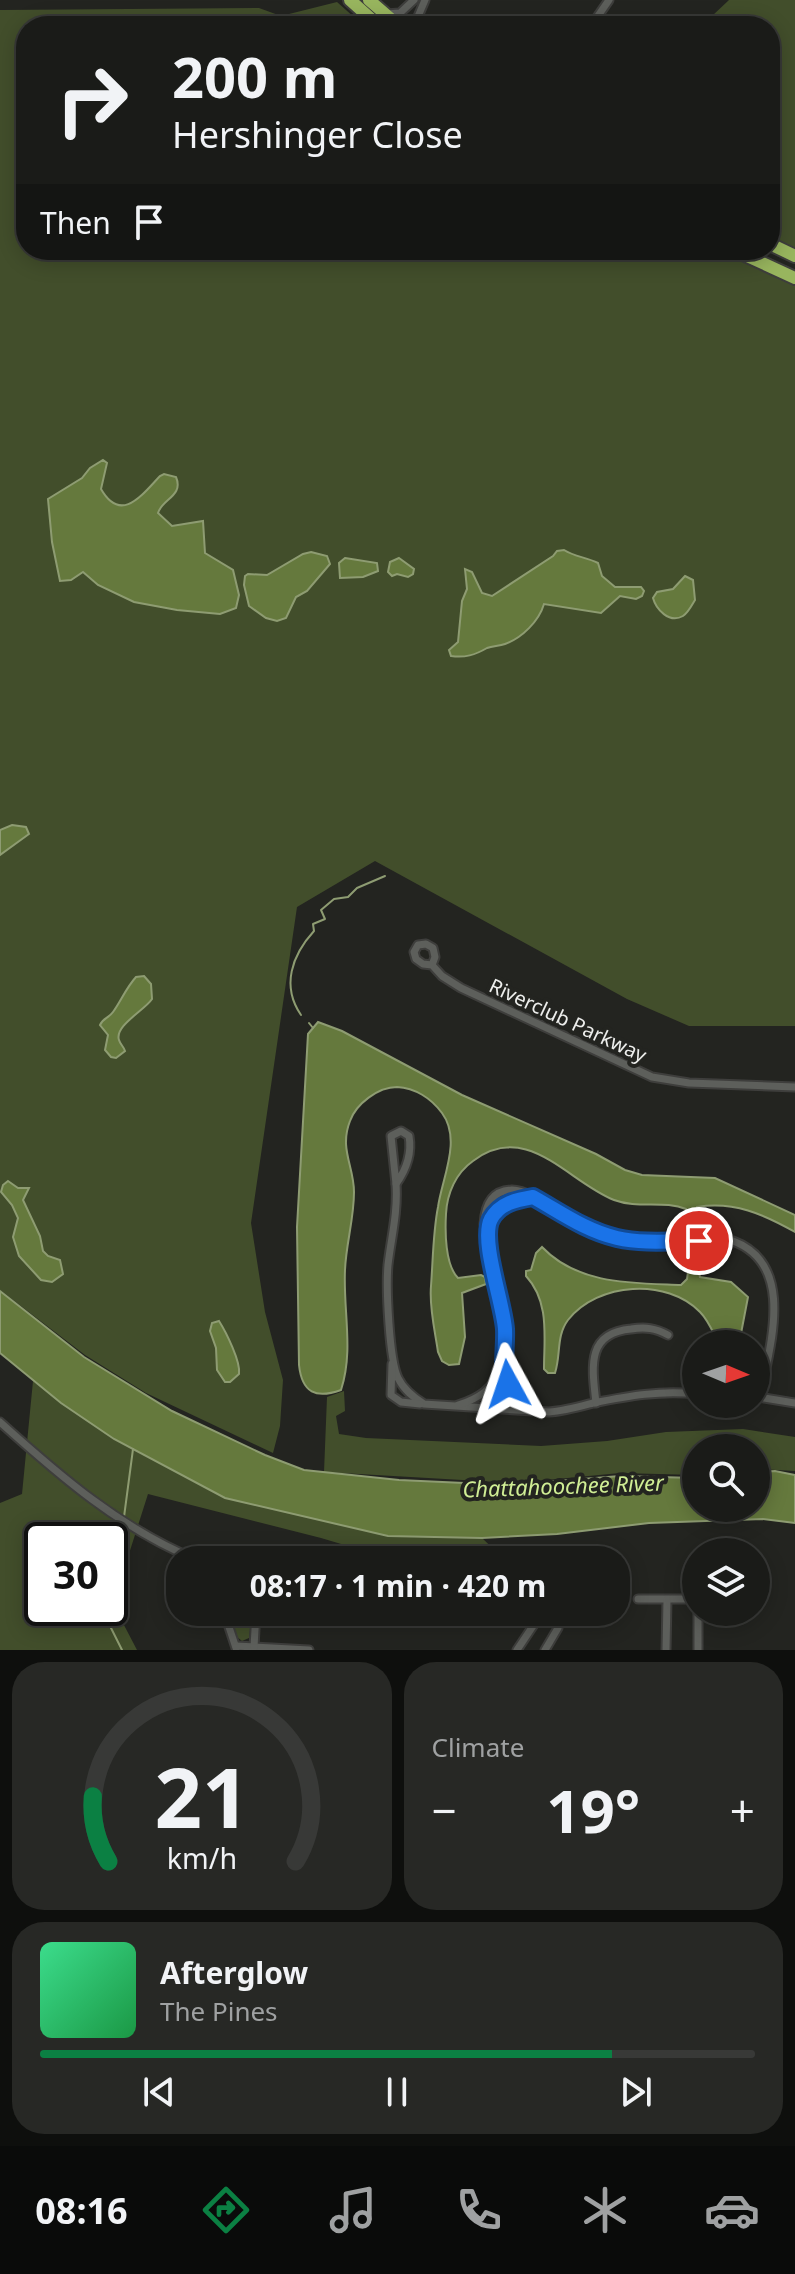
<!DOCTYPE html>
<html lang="en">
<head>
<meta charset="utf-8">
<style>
  :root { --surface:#1a1b18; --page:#272825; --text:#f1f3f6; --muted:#9fa1a2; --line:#383937; --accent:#0b8043 }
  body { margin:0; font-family:"Noto Sans",sans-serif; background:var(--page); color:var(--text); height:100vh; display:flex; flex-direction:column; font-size:30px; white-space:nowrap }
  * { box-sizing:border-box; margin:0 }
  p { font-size:26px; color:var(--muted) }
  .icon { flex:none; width:44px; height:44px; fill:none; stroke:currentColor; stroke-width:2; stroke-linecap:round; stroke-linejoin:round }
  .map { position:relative; height:1650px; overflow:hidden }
  .drawer { display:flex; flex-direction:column; gap:12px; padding:12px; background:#0e0f0d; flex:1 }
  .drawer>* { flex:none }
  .hud { position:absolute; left:16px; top:16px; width:764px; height:244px; border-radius:32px; box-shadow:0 4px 20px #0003,0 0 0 2px var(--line); background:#1a1b18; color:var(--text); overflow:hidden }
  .needle { width:52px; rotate:92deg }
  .buttons { position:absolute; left:682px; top:1330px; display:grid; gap:16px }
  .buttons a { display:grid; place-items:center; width:88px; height:88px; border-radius:50%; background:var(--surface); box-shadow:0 4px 20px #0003,0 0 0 2px var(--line); font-size:40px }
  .speed { position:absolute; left:24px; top:1522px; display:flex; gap:16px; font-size:40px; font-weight:700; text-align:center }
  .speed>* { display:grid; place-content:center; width:104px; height:104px; border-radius:50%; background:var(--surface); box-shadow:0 4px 20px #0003,0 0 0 2px var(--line); line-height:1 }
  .speed .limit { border:4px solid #111; border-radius:12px; background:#fff; color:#111 }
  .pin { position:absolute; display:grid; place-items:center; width:68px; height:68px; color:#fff; margin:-34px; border:4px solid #fff; border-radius:50%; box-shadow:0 2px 8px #0007 }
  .me { position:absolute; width:88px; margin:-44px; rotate:355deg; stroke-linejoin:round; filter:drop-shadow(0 0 6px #0008) }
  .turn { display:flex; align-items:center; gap:28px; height:168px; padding:0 24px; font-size:36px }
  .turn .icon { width:104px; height:104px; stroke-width:2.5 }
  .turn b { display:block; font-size:56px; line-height:68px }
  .then { display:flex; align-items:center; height:76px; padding:0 24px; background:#0003; gap:16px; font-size:30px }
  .big { font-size:60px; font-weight:700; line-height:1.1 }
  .drawer .tile { flex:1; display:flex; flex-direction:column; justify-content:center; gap:12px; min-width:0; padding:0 28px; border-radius:32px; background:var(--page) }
  .drawer .dial { align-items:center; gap:0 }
  .dial svg { height:208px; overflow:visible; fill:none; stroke:var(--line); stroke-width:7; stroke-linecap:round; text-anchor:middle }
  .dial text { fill:var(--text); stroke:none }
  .song { display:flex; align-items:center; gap:24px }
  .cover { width:96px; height:96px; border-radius:12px; background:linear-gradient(135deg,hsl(150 70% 55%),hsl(140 70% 35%)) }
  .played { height:8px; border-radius:4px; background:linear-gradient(90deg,var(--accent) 80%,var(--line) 80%) }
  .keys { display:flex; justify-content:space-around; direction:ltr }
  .heat { display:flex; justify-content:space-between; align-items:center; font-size:44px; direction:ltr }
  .drawer .tiles { flex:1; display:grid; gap:12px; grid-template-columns:1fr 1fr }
  .tile:last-child { grid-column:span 2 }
  .trip { position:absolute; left:166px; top:1546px; width:464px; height:80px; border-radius:32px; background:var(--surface); box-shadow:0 4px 20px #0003,0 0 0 2px var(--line); font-weight:700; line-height:80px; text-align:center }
  .tabs { display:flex; height:128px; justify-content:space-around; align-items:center; background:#0a0b0a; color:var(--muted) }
  .tabs .icon { width:56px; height:56px }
  .tabs .selected { color:var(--accent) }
  .tabs b { font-size:36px; color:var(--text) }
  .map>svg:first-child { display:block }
  .green { fill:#424e2b; fill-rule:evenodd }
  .water { fill:#65793d; stroke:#8e9c72; stroke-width:2 }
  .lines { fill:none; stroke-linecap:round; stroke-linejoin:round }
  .stream { stroke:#8e9c72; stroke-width:2 }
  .street-casing { stroke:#3e3e3c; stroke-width:11 }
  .highway-casing { stroke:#3e3e3c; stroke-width:16 }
  .street { stroke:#5d5f5b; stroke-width:7 }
  .highway { stroke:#98b55e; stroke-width:12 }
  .route-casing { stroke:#114b97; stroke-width:20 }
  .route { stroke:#1a73e8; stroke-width:14 }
  .labels { text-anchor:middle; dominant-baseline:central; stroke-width:8; stroke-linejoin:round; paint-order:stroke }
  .street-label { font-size:20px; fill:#edeeec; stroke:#232420 }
  .water-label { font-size:22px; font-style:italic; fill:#d0ee95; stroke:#232420 }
</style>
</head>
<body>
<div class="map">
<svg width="795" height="1650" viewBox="0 0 795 1650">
  <rect width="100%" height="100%" fill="#232420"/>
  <g class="green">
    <polygon points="729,0 795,0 795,248 770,237 770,26 709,26 712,16"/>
    <polygon points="337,2 364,26 26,26 26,250 718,250 795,286 795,1026 689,1026 627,999 375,861 297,907 251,1223 265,1312 283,1380 280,1426 273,1453 146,1393 85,1355 0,1290 0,10 259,8 281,16"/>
    <path d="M33,1381l81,58 111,59 163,38 94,2 23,22h-110l-74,-22 -173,-44 -35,110 24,46h-137v-147l22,-9zM42,1540h68v68h-68z"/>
    <polygon points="344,1391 345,1411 336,1416 339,1434 366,1438 541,1446 607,1441 666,1432 743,1429 795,1437 795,1471 756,1469 756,1448 696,1448 696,1475 620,1473 515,1483 324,1472 327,1397"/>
    <polygon points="228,1612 252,1612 249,1638 242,1641 237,1637"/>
  </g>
  <g class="water">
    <path d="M103,460l4,3 -6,26c20,35 41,6 59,-13l4,-2 12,3c8,19 -14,22 -18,36l14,13 31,-5 2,32 28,17 6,25 -3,13 -16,6 -43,-4 -43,-8 -36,-17 -15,-13 -12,8 -11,1 -8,-39 -4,-43 34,-21 8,-10z"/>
    <path d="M564,550c11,7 22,7 34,13l4,13 13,11h26l3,4 -2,5 -6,3 -16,-3 -19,17 -57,-9c-5,17 -22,34 -39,40 -6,2 -12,2 -18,4 -12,7 -22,10 -36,8l-2,-6 9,-8 4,-41 5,-12 -2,-20 7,3 10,21 10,3 61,-40 4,-5z"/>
    <polygon points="311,552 327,556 330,564 307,591 296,597 286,618 277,621 266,618 249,606 244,585 245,576 248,574 267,575 303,554"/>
    <polygon points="345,558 377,563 378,571 363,577 340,578 339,563"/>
    <polygon points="399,558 414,569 413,574 408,577 397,574 392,576 388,572 390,562"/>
    <path d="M685,576l8,4 2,20c-3,5 -7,13 -12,16 -14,8 -27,-7 -30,-18l4,-6 16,-3z"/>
    <polygon points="12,825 26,827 29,834 0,855 0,830"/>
    <path d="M144,976l7,8 1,15c-7,11 -38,27 -33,41 1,4 5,7 6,11l-9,7 -5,-1 -6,-7 3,-15 -8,-10c3,-7 9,-7 13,-13 8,-11 13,-24 23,-35z"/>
    <path d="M318,1022l24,9 120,64 134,59 29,16 17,5 73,3 80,37v17c-32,-18 -61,-31 -98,-25l-1,49 4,21 31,5 17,15 -9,47h-20c-6,-11 -10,-23 -19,-32 -33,-34 -102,-30 -132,8 -12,16 -7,35 -13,53h-7l-4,-4c0,-32 6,-67 -18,-93v-5l5,-1 5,-17 6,-6c36,38 91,36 139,38l6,-6 1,-7 -2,-63c-22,-9 -48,0 -72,-9 -46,-18 -87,-80 -141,-39 -17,12 -26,32 -27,53 -1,17 -1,51 12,64l23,-3 4,2 1,7 -24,9 3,44 -6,27 -10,1 -7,-4 -4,-9c-3,-21 -9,-45 -7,-66 2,-26 2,-54 7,-79 4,-29 24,-67 4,-94 -11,-15 -27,-25 -45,-26 -19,0 -41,17 -47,34 -11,28 4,45 4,71 0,27 -8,52 -9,78 -2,41 9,80 -4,120 -25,9 -39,3 -42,-25l-2,-138 11,-193z"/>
    <polygon points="8,1181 18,1188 29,1188 23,1200 40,1236 43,1251 48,1256 60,1260 63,1274 52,1282 41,1280 19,1256 13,1237 18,1218 12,1205 1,1192 3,1185"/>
    <polygon points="0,1291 84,1357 172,1411 265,1455 304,1470 399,1480 508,1485 620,1476 696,1478 696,1508 756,1508 756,1472 775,1471 795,1475 795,1523 763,1519 649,1523 557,1534 482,1538 388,1536 225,1498 114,1439 61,1403 0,1353"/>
    <path d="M219,1321c7,11 22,41 20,53l-9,8h-5l-8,-12 -1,-22 -6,-17 2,-8z"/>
  </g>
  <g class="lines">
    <g class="stream">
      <path d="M301,1015c-20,-29 -9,-60 13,-84l-1,-7 12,-5 -4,-9 13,-11 14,-2 9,-9 28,-12"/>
      <polyline points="309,1023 313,1028"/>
      <polyline points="124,1517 133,1449"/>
      <path d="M110,1579c10,-19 1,-38 11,-56"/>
      <polyline points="101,1608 122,1650"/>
    </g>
    <defs>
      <g id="street">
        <polyline points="386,14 400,13 414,0"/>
        <polyline points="414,26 425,0"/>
        <polyline points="591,26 609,0"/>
        <polyline points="432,965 435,957 433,948 426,944 418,945 414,952 416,959 423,964 432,965 442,976 461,988 652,1077 689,1083 795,1087"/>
        <path d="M401,1131l8,5c3,17 -3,34 -13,48l-5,-48z"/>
        <path d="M396,1184c2,29 -5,54 -8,81 -2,22 1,94 10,113 6,12 15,19 26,26l125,8c15,-1 29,-5 44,-9 35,-7 68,-13 103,-9"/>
        <path d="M488,1231c5,-24 23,-31 45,-34"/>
        <polyline points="392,1364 391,1395 401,1402 420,1404"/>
        <polyline points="758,1397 795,1403"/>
        <path d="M596,1403c-4,-36 -10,-70 35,-74 15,-2 24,-1 37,6"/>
        <path d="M458,1405c20,-6 36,-16 43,-37"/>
        <path d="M536,1411l-24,-18 -7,-17v-47l-21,-105c1,-17 7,-33 27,-34 19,-2 65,34 88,42 44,16 89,3 134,9 62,23 38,101 27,156"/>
        <path d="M0,1422c60,54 121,107 197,138"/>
        <polyline points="638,1599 696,1599"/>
        <polyline points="224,1612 236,1648"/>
        <polyline points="236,1646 309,1650"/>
        <polyline points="254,1647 256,1612"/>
        <polyline points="517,1650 537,1620 544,1615 555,1620 558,1628 545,1650"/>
        <polyline points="666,1650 667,1600"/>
        <polyline points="698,1650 698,1612"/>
      </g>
      <g id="highway">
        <polyline points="350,0 379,26"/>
        <polyline points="369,0 399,26"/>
        <polyline points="770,244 795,256"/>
        <polyline points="734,250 795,278"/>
      </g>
    </defs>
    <use href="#street" class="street-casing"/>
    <use href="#highway" class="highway-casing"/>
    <use href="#street" class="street"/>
    <use href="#highway" class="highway"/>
  </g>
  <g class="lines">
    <defs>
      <path id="route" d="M508,1384c-7,-18 -2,-36 -3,-55 -2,-27 -25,-89 -14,-110 9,-16 25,-19 42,-22 27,15 53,34 84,41 26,6 55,3 82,3"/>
    </defs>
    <use href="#route" class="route-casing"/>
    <use href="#route" class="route"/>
  </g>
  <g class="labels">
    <g class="street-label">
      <text transform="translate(568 1020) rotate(25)">Riverclub Parkway</text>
    </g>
    <g class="water-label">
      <text transform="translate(563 1485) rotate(-2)">Chattahoochee River</text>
    </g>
  </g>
</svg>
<div class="buttons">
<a><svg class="needle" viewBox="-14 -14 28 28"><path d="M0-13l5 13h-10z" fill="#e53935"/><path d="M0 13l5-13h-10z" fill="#9fa1a2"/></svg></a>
<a><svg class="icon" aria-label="search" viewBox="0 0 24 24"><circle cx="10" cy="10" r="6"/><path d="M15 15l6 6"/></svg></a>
<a><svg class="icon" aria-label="layers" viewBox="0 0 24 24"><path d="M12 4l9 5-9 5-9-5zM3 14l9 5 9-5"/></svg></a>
</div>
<div class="speed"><div class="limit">30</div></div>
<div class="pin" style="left:699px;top:1241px;background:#d93025"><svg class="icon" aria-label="arrive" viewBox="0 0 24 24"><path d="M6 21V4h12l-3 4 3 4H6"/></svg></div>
<svg class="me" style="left:508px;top:1384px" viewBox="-20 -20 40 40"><path d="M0-17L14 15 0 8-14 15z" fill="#1a73e8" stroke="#fff" stroke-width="4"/></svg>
<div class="trip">08:17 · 1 min · 420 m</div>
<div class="hud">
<div class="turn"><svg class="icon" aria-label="right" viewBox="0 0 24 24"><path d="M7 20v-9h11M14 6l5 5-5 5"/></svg><div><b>200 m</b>Hershinger Close</div></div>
<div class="then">Then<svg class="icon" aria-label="arrive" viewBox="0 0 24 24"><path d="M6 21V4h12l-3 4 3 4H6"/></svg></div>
</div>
</div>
<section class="drawer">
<div class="tiles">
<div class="tile dial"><svg viewBox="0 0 100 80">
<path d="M14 69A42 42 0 1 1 86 69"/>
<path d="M14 69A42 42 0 0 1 8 44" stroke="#0b8043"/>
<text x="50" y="56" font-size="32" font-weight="700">21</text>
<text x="50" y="72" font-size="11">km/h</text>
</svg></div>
<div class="tile"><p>Climate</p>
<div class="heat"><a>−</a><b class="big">19°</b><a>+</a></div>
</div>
<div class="tile">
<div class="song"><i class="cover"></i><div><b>Afterglow</b><p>The Pines</p></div></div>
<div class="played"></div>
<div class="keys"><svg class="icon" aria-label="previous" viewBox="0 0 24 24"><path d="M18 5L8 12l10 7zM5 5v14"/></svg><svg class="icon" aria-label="pause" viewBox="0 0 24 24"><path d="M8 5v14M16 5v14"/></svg><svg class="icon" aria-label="next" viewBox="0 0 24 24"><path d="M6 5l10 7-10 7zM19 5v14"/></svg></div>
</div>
</div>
</section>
<nav class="tabs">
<b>08:16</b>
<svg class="icon selected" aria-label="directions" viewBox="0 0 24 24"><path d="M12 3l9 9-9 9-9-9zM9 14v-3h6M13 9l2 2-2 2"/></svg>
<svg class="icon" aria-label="music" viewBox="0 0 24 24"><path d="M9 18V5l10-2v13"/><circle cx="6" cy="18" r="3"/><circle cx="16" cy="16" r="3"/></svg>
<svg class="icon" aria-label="phone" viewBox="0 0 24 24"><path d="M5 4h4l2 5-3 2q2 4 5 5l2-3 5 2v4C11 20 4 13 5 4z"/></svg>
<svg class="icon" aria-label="climate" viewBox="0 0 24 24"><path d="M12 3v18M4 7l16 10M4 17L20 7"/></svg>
<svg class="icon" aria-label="car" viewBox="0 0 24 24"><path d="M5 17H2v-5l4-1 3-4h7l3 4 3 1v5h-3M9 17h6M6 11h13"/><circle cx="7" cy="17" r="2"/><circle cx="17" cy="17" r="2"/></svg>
</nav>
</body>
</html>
